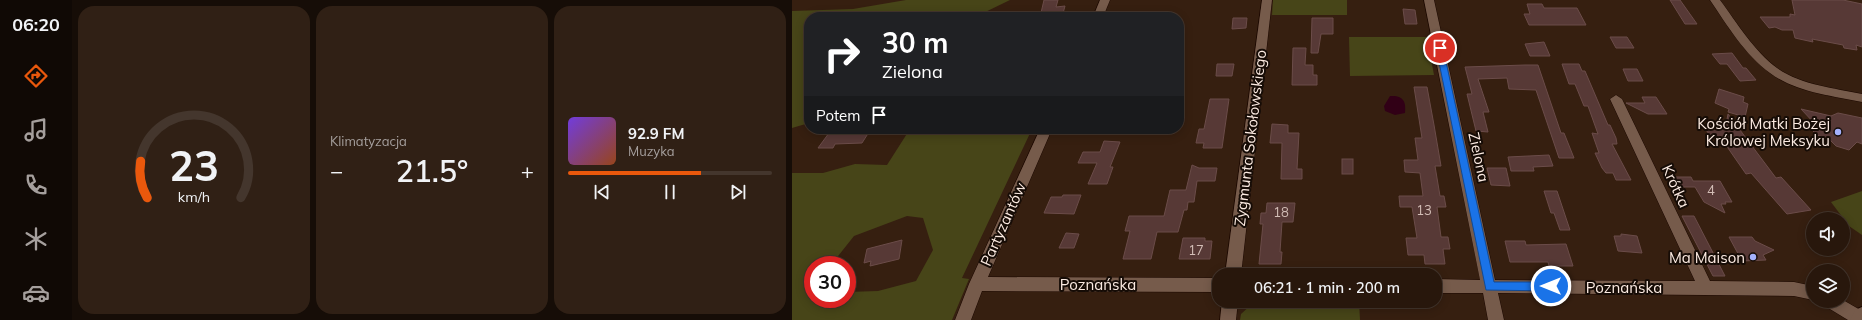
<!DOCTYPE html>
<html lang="pl">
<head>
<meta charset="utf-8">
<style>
  :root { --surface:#28170c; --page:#302015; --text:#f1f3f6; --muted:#a59f9d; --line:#44362d; --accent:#ea580c }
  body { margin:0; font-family:Mulish,sans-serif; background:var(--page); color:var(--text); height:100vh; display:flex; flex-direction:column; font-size:15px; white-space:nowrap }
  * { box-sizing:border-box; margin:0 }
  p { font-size:13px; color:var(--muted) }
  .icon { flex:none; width:22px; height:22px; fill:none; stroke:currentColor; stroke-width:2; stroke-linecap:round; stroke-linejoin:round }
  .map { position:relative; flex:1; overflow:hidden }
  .drawer { display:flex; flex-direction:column; gap:6px; padding:6px; background:#160d07; width:720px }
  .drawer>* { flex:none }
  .banner { position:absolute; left:12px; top:12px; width:380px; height:122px; border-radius:16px; box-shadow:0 2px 10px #0003,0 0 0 1px var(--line); background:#202124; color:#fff; overflow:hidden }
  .buttons { position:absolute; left:1014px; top:212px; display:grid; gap:8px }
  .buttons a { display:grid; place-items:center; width:44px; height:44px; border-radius:50%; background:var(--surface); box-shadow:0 2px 10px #0003,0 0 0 1px var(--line); font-size:20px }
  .speed { position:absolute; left:12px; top:256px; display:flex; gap:8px; font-size:20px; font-weight:700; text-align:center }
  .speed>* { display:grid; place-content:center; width:52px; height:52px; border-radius:50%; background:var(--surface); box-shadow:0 2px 10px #0003,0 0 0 1px var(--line); line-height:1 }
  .speed .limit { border:6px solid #d22; background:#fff; color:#111 }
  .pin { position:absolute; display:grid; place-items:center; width:34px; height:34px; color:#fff; margin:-17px; border:2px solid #fff; border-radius:50%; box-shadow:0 1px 4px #0007 }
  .me { position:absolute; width:44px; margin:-22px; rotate:270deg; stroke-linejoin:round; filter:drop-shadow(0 0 3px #0008) }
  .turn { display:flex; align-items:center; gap:14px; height:84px; padding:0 12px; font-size:18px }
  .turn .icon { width:52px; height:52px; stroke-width:2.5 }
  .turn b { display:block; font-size:28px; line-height:34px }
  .then { display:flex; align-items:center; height:38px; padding:0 12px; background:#0003; gap:8px; font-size:15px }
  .big { font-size:30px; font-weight:600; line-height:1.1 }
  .drawer .tile { flex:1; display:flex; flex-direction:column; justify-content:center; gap:6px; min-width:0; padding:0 14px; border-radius:16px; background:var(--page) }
  .drawer .dial { align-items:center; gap:0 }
  .dial svg { height:104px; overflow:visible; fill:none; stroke:var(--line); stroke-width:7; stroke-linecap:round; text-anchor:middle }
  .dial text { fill:var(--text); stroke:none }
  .song { display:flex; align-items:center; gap:12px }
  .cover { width:48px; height:48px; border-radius:6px; background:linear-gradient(135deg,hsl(260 70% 55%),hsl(20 70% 35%)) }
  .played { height:4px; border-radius:2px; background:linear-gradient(90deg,var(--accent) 65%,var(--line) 65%) }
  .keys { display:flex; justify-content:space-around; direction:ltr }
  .heat { display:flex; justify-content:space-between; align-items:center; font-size:22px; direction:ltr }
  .drawer .tiles { flex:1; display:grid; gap:6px; grid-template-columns:repeat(3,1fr) }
  .trip { position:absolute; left:420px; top:268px; width:230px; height:40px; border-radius:16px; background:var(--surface); box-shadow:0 2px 10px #0003,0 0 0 1px var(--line); font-weight:600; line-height:40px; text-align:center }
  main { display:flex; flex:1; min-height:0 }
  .tabs { display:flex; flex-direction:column; width:72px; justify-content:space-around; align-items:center; background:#100905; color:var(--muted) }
  .tabs .icon { width:28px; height:28px }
  .tabs .selected { color:var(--accent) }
  .tabs b { font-size:18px; color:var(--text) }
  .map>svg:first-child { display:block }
  .green { fill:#474518; fill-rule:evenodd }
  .water { fill:#310016 }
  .building { fill:#573936; stroke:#6b4c49 }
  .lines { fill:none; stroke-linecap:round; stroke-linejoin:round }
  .minor-casing { stroke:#1c0800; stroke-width:1 }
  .tertiary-casing { stroke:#1c0800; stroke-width:2 }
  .minor { fill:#765b4b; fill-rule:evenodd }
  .tertiary { fill:#765b4b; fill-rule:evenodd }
  .route { fill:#1a73e8; stroke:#114b97 }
  .poi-dot { fill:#a4b1fc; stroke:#160c06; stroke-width:1.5 }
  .labels { text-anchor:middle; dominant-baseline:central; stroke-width:4; stroke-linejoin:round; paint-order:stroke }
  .number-label { font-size:13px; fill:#d3beb7 }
  .poi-label { font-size:15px; fill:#fcebe2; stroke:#160c06; text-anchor:end }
  .street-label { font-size:15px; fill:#fcebe2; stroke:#160c06 }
</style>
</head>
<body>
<main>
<nav class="tabs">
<b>06:20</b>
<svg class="icon selected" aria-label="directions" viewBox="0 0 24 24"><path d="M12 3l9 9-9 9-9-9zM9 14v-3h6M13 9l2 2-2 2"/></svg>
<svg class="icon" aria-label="music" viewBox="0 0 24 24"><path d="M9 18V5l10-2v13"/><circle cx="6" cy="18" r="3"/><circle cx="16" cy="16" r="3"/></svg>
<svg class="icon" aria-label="phone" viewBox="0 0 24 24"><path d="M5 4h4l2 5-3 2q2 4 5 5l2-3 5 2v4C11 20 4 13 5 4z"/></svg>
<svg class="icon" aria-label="climate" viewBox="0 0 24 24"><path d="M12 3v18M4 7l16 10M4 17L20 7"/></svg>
<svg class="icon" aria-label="car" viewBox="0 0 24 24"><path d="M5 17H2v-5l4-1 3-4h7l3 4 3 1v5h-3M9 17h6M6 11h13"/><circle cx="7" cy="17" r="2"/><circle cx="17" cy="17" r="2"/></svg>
</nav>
<section class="drawer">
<div class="tiles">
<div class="tile dial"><svg viewBox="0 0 100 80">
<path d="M14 69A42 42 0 1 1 86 69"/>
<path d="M14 69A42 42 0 0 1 9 41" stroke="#ea580c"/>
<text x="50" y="56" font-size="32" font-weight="700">23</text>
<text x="50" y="72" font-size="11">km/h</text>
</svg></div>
<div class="tile"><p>Klimatyzacja</p>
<div class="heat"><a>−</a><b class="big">21.5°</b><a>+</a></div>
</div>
<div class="tile">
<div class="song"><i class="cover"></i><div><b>92.9 FM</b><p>Muzyka</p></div></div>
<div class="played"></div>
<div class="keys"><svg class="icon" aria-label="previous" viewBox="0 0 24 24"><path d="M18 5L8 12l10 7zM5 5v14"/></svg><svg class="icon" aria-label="pause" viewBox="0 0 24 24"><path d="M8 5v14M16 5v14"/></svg><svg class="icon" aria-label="next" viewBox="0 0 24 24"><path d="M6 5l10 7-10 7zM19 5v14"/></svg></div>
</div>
</div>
</section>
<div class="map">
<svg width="1070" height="320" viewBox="0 0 1070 320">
  <rect width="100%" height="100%" fill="#361f10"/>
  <g class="green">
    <polygon points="114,0 218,0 183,17 17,17 17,68 15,71 17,75 17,123 0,128 0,11 61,9"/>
    <polygon points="481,0 555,0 555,15 480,15"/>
    <polygon points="557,37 635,37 642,75 558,76"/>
    <path d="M118,129h122l-70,149 7,1 -17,41h-160v-147h31l32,-9 32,1zM115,216l16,2 10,32 -17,31 -38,10 -31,1v7h-34v-34h18l23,-29z"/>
    <polygon points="1070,191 1070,235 1057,226 1039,202"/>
    <polygon points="461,301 567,301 568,320 448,320 449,314 460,304"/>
  </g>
  <path class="water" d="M598,96c14,-1 16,6 15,17l-10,2 -10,-4 -1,-5z"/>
  <g class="building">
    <polygon points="252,0 266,0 264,7 273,6 270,17 248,17"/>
    <polygon points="878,0 888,0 905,24 893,24"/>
    <polygon points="1000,0 1051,0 1070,4 1070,47 1064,45 1065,50 1052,48 1051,45 1020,39 1021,42 1003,38 1001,30 990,30 983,27 977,28 968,17 998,17 998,14 1003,15"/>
    <polygon points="735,4 750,4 752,8 785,8 794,25 737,25 732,14 738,14"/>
    <polygon points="611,9 623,10 625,24 613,24"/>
    <polygon points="441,18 455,18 454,28 440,29"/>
    <polygon points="520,18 541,18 541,34 529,34 526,53 519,53"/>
    <polygon points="818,37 835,37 842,48 824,48"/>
    <polygon points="752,42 758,56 738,56 733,44"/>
    <polygon points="501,48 514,48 513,65 521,65 521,75 525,75 525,85 500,85"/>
    <polygon points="940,53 951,68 954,68 964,80 948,81 935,64 928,64 920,54"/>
    <polygon points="425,64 442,64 440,76 424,76"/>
    <polygon points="770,64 787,64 790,71 793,71 816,125 818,125 824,138 825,144 820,144 839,180 824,180 821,173 814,173 810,168 803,153 807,153 800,133 806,134 796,106 792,106 783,84 777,84"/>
    <polygon points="733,65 746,65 769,133 772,133 782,158 767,158 744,90 717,89 715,78 686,79 697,112 691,112 696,132 684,131 675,94 680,94 673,67"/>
    <polygon points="831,69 845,69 851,81 836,81"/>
    <polygon points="622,87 635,87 642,125 649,166 643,166 648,196 652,196 654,207 645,207 649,237 656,237 658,249 651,249 653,264 633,264 632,255 616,255 614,238 625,238 620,207 608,207 607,196 631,196 628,173 613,172 612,160 626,160 623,138 630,138"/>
    <polygon points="927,89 952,97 951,102 956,104 953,117 936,112 937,109 923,103"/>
    <polygon points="850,97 864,97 875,114 856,114 834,103 853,103"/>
    <polygon points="418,99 437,99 430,148 411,148 412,143 404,143 407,129 412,129"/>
    <polygon points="1009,109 1039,116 1046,113 1070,118 1070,144 1065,142 1057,150 1044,146 1037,139 1025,135 1018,128 1023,124"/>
    <polygon points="936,114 984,178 989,177 1019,210 995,214 959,173 954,174 929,138 920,138 911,126 934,125"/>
    <polygon points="480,124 496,125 496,133 507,133 505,169 510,169 510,179 489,179 490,143 478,143"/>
    <polygon points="77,132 70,143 43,144 41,148 26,148 37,133"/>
    <polygon points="312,141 328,142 318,167 321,167 315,184 296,184 305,163 286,163 291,152 308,152"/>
    <polygon points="757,155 761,166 741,167 742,171 719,171 716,157"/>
    <rect x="550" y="159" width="11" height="15"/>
    <polygon points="400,165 407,168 425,168 423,181 405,181 402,202 396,202 395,210 392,210 386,232 365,232 359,259 331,259 338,231 333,231 337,216 372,216 378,190 394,190"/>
    <polygon points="695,168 714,168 718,186 699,185"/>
    <polygon points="881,177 899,177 901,181 928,181 940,202 933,202 934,204 929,204 933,213 912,202 903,187 886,187"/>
    <polygon points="752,191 765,191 778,230 768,230 762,213 759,213"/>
    <polygon points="271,195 289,195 282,214 252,213 259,197 270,197"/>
    <polygon points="475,203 503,203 501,222 490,222 488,252 490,252 489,264 467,264 471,224 468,224 469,213 474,213"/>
    <polygon points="890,216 902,216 933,276 921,276"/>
    <polygon points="274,233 287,234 282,248 267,248"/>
    <polygon points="829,234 845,236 850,253 826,251 822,236 829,236"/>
    <polygon points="937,237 960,237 963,241 982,250 971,255 974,260 950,261"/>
    <polygon points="391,238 413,238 413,241 420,241 418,259 387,259"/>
    <polygon points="110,240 107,259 78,266 79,261 72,263 75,249"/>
    <polygon points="713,241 733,241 734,245 774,244 781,266 757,266 756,262 718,262"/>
  </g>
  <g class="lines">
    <defs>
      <g id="minor">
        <polygon points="308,0 318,0 311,17 301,17"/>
        <polygon points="470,0 480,0 449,275 433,275"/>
        <polygon points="632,0 642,0 703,280 903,281 818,99 824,95 830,99 918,281 1002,282 1021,286 1021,300 1002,296 706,293 712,320 696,320 691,293 643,293 643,279 688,280"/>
        <path d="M918,0h10c17,23 34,51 57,68 24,17 57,20 85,26v8c-30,-6 -67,-10 -92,-29 -25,-18 -43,-48 -60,-73z"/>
        <polygon points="248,129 260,129 196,277 427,278 427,292 190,291 179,320 163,320 177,284"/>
        <polygon points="1051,300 1070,311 1070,320 1056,320 1033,306 1031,301"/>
        <polygon points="430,301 446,301 444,320 428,320"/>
      </g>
      <polygon id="tertiary" points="1070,307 1070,320 1058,320 1063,310"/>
    </defs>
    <use href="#minor" class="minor-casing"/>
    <use href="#tertiary" class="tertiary-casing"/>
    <use href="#minor" class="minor"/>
    <use href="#tertiary" class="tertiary"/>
  </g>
  <polygon class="route" points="648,46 651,48 702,282 759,282 763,283 765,286 763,290 759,291 694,290 644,48"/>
  <g class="poi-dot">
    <circle cx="1046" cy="132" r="4"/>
    <circle cx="961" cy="257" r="4"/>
  </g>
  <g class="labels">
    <g class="number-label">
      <text x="919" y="190">4</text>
      <text x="632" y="210">13</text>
      <text x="489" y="212">18</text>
      <text x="404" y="250">17</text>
    </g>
    <g class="poi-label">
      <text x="1038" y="123">Kościół Matki Bożej<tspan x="1038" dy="17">Królowej Meksyku</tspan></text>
      <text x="953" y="257">Ma Maison</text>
    </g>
    <g class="street-label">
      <text transform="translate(458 138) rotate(-83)">Zygmunta Sokołowskiego</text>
      <text transform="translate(687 157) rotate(78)">Zielona</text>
      <text transform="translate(884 186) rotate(65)">Krótka</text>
      <text transform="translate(211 224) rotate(-66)">Partyzantów</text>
      <text x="306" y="284">Poznańska</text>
      <text x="832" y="287">Poznańska</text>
    </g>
  </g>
</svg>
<div class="buttons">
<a><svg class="icon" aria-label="sound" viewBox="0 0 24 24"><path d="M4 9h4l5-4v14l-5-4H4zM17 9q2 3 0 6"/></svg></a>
<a><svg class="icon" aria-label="layers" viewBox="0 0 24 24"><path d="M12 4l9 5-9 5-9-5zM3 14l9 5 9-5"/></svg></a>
</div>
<div class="speed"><div class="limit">30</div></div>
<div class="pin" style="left:648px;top:48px;background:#d93025"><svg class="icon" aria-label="arrive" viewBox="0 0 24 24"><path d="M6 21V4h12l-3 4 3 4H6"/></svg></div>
<svg class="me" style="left:759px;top:286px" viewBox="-20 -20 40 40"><circle r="17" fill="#1a73e8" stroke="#fff" stroke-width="3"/><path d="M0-11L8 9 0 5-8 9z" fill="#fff"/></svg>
<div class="trip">06:21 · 1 min · 200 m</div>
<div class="banner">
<div class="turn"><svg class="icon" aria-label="right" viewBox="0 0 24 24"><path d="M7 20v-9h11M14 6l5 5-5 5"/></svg><div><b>30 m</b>Zielona</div></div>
<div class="then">Potem<svg class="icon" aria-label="arrive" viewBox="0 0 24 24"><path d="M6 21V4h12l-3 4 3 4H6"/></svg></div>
</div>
</div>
</main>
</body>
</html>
